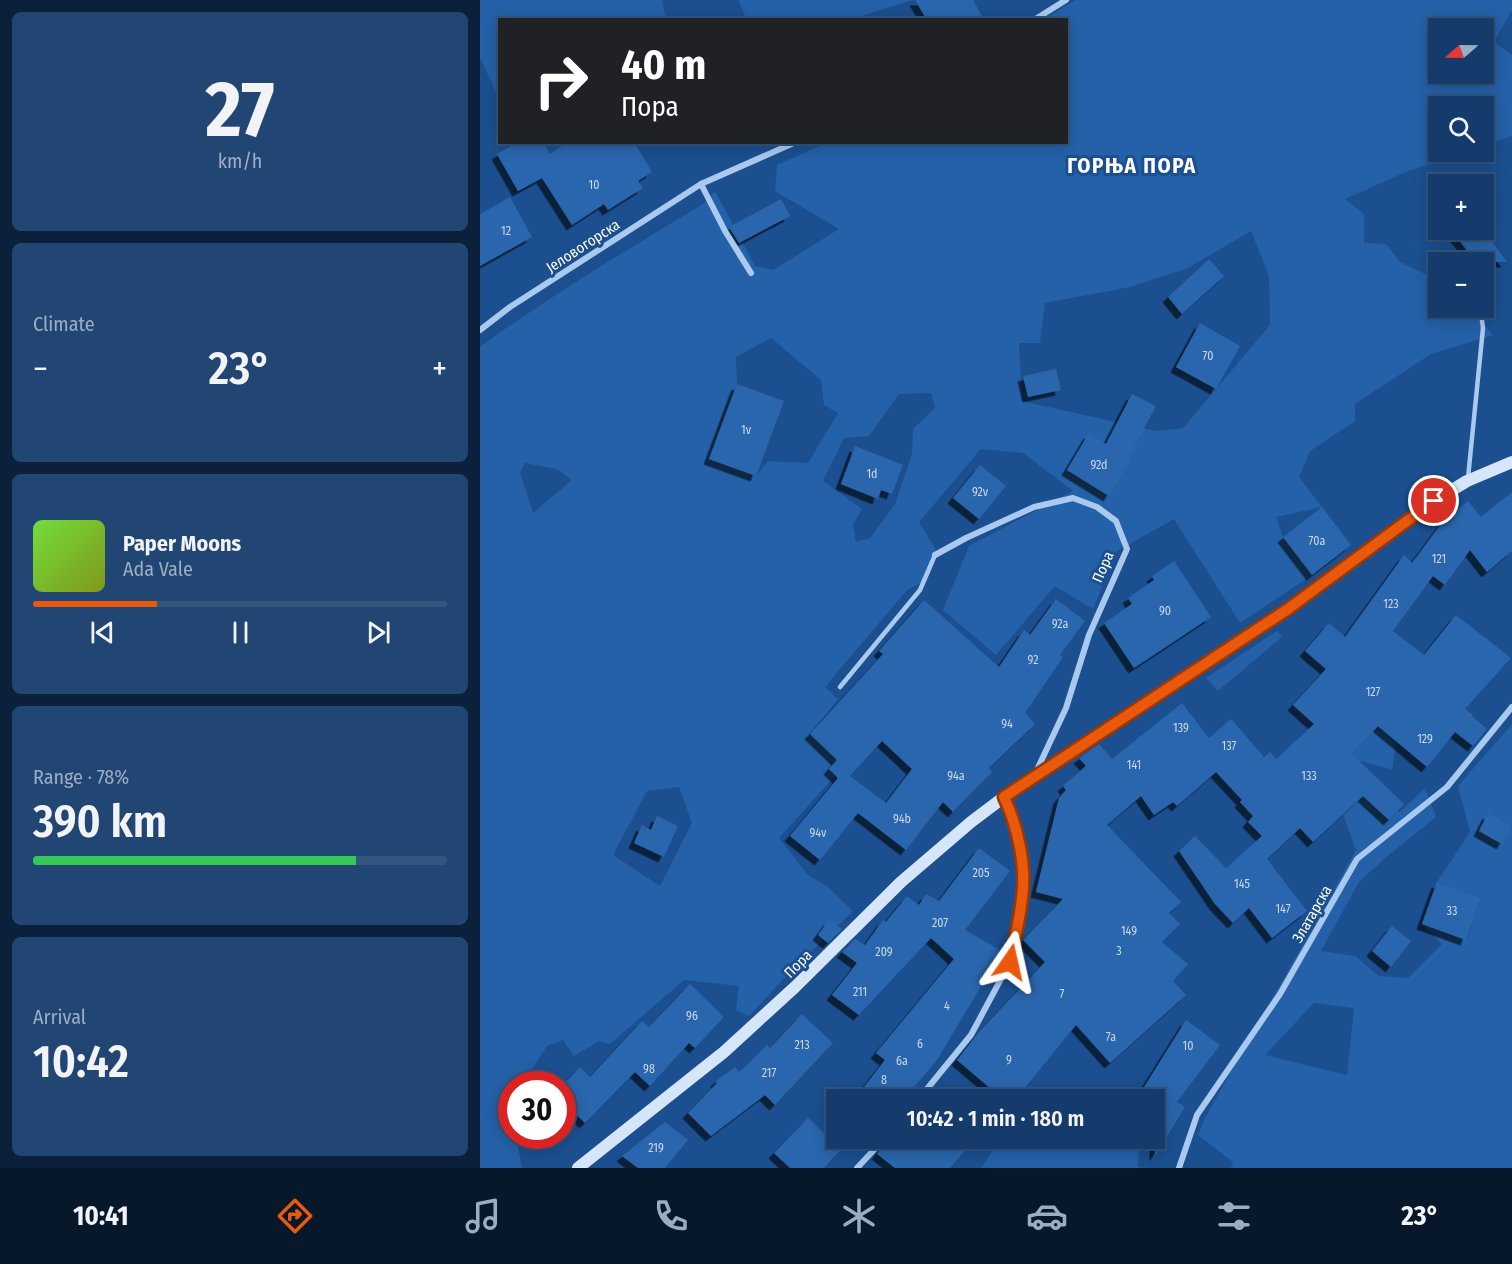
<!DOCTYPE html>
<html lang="en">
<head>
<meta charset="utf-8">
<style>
  :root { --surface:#143b6b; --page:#214673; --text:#f1f3f6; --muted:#9dadc1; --line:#33557e; --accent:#ea580c }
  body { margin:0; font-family:"Fira Sans Condensed",sans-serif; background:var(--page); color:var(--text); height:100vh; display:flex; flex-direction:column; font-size:22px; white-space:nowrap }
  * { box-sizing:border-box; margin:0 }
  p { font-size:20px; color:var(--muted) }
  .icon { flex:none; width:33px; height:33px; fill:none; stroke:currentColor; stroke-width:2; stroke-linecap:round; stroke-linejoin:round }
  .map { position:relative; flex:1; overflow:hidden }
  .side { display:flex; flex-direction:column; gap:12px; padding:12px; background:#0b203b; width:480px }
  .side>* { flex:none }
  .top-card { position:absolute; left:18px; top:18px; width:570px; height:126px; border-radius:0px; box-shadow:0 3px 15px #0003,0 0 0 2px var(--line); background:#202124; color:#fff; overflow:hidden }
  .needle { width:39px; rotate:250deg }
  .controls { position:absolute; left:948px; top:18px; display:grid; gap:12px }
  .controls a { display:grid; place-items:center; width:66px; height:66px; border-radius:0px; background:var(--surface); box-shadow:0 3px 15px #0003,0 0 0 2px var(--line); font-size:30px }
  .speed { position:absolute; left:18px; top:1071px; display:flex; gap:12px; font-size:30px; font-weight:700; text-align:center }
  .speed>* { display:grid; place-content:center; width:78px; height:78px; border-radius:50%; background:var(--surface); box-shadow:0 3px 15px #0003,0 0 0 2px var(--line); line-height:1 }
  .speed .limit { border:9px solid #d22; background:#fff; color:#111 }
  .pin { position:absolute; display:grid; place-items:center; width:51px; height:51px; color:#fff; margin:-26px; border:3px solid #fff; border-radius:50%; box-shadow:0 2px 6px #0007 }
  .me { position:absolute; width:66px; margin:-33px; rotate:11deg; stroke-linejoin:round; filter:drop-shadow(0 0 4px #0008) }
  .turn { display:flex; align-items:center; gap:21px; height:126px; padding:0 24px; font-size:27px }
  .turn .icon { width:78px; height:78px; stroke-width:2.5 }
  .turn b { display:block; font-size:42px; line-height:51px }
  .big { font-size:45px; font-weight:600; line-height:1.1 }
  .side .tile { flex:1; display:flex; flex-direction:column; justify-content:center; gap:9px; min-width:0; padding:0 21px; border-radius:9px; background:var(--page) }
  .side .dial { align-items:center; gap:0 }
  .dial b { font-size:78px; line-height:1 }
  .song { display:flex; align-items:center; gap:18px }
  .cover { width:72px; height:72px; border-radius:9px; background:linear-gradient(135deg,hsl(100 70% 55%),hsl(70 70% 35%)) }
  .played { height:6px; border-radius:3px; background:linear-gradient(90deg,var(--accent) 30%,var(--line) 30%) }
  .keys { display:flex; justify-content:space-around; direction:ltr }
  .heat { display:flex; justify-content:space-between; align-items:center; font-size:33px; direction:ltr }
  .charge { height:9px; border-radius:4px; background:linear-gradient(90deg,#34c759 78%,var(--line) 0) }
  .trip { position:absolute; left:346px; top:1089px; width:339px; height:60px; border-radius:0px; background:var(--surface); box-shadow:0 3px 15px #0003,0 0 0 2px var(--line); font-weight:600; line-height:60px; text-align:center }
  .tab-bar { display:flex; height:96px; justify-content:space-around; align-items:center; background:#08182b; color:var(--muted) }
  .tab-bar .icon { width:42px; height:42px }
  .tab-bar .selected { color:var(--accent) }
  .tab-bar b { font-size:27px; color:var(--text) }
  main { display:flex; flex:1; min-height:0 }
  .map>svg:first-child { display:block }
  .green { fill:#2461a8; fill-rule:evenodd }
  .building { fill:#2a66ad; fill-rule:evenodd; filter:url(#shadow) }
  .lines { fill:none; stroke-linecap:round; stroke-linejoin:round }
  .lane { stroke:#a9c9ee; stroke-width:4.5 }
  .street { stroke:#a9c9ee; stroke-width:6 }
  .secondary { stroke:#d6e6fa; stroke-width:12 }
  .route-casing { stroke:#983908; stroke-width:15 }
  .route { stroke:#ea580c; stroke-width:10 }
  .labels { text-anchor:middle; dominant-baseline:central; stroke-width:6; stroke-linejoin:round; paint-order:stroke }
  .number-label { font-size:12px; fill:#cad9ea }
  .street-label { font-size:15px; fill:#fff; stroke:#1b4f8f }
  .district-label { font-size:21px; font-weight:bold; letter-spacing:1.5px; fill:#fff; stroke:#1b4f8f }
</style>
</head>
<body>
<main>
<section class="side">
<div class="tile dial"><b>27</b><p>km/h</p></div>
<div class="tile"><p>Climate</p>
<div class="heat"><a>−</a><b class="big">23°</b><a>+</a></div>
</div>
<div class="tile">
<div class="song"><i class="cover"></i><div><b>Paper Moons</b><p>Ada Vale</p></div></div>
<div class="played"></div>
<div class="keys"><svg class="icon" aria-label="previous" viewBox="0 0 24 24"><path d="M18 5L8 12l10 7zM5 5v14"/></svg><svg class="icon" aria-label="pause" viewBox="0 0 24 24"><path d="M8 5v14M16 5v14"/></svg><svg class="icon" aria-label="next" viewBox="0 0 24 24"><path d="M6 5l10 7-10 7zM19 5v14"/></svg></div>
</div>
<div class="tile"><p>Range · 78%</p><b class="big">390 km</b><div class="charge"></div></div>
<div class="tile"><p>Arrival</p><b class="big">10:42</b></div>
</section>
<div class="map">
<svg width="1032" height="1168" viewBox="0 0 1032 1168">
  <defs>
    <filter id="shadow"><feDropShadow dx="-5.5" dy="5.5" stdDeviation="0" flood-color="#0009"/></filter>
  </defs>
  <rect width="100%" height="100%" fill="#1b4f8f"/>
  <g class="green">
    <polygon points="0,0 182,0 185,16 172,20 20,20 19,98 0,58"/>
    <polygon points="258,0 432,0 372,19 267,20"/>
    <path d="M596,0h436v10l-18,32 18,13v81l-28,10v-40h-46v46h29l-59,19 -63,28 19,15v29l22,1 14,18 38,18v28h30l25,27 -62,19 -76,50v17l-45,30 -11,26 23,30 -46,10 7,20 29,38 -72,48 -66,-104 -57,32 -24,58 -38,-23 -59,69 -53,-45 26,-64 104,-55 -50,-38 -42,-4 -62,73 17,28 -14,32 -15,8 -82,97 13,12 -28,35 27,26 -8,9 6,7 -56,62 29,37 20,12 25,24 -64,62 -40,43 -13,-6 3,-24 -55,-6 -74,64 -11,-3 -25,15 -11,-16 -16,6 -25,38h-10l-1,17 -1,3 1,8 1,24h4l6,32h-42v-821c71,-52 147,-97 223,-143l12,-13 40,75 18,4 66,-41 -64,-38 2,-26 49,-22 240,-1v-122l-22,-1zM958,28h46v46h-46zM771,231l18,45 1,49 -87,103 -27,3 -134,-30 -3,-58h21l5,-40 85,-16 58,-19zM291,338l50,42 3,25 14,8 -30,50 -40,-2 -12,15 -47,-17 28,-75 -1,-27zM451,393l4,15 -22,21 -1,25 -17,50 -25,34 -14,4 -3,-17 9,-16 -39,-28 21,-43 25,-2 30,-42zM45,463l32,6 15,11 -39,33 -13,-41zM199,787l13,36 -32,63 -47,-31 34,-64z"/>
    <polygon points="797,631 802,637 738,691 726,678"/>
    <path d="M1032,724v444h-281l2,-6 -35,-27 7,-17 151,-268 -18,-49 -15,-20 50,-56 25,4 -6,41 -31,-9 -17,20 56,31 25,-24 11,29 -52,42 -25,23 -38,69 34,5 24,20 29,2 34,-34 -20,-20 45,15 14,-41 -44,-16 33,-50 -12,-46zM834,1003l40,5 -7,67 -82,-20z"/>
    <polygon points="522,1139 644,1139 659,1149 658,1167 667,1168 501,1168 518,1143"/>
  </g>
  <g class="building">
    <polygon points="435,0 493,0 504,20 447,20"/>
    <polygon points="38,142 63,142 70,154 88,142 154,142 172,172 158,181 163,188 128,210 124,204 92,225 62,178 38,191 17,154"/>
    <polygon points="30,197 52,237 0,266 0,214"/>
    <polygon points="301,199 310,216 259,243 249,227"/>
    <polygon points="971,230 1003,230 1027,262 996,262"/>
    <polygon points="729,259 744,276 702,314 688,297"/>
    <polygon points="720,323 760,346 736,389 696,367"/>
    <polygon points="576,369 581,390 548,397 543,376"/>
    <polygon points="257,384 304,401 276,476 229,459"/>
    <polygon points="652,394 676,406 648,458 651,459 629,496 587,470 609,433 626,444"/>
    <polygon points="375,446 423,465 412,494 401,490 398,499 361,484"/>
    <polygon points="500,465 526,486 499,519 473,498"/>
    <polygon points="1032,492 1032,551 1007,572 990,550 965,585 953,576 913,631 944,655 976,615 1031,658 985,709 993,715 992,716 1007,729 993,746 975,732 947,767 898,726 872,754 924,804 909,820 883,796 833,842 820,828 787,859 827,911 792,938 769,908 753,923 735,904 699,851 715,836 746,868 782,836 768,822 773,816 760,802 762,800 736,772 697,806 693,802 674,815 661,796 627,825 701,902 689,913 700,924 682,942 708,964 693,981 706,995 630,1063 596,1025 535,1100 524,1100 477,1060 498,1033 565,962 543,940 583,899 556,892 579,798 586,790 583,786 606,766 599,758 619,744 632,759 702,703 729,738 751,719 784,757 790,752 796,759 834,724 813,705 846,669 825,651 849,623 865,637 924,555 932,563 964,520 988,501 1001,517"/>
    <polygon points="842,507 871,545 832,575 803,537"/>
    <polygon points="694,561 731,617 654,668 624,623 652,604 648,598 674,580 672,576"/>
    <path d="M576,599l29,22 -25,34 3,2 -38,56 10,11 -46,44 3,4 -39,40 -10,-10 -37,48 -48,-37 -38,47 -30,-24 48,-58 -9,-9 8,-9 -27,-26 73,-80 -4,-3 45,-51 75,67 25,-37 6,5zM402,741l30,28 -26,34 -36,-27z"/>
    <polygon points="1008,813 1032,827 1022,844 999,831"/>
    <polygon points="177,816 198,826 184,857 154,843 162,825 171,830"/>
    <polygon points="499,848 530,871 485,930 522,951 457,1060 423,1100 374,1100 405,1060 396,1053 474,959 451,938 379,1015 352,995 377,963 362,952 375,939 385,945 403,920 406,922 427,896 439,905 446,894 459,901"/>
    <polygon points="957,882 1001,898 986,940 942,924"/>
    <polygon points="349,920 362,929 348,943 338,935"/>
    <polygon points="912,926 931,941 911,967 892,951"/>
    <polygon points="210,984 244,1017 215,1048 209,1043 170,1086 155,1072 105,1123 82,1101 82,1086 100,1067 110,1077 162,1021 169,1027"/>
    <polygon points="322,1014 353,1043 295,1105 285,1095 231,1136 208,1113 237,1083 236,1081 255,1067 259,1072 287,1045 290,1048"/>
    <polygon points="706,1020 740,1045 697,1102 705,1107 675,1156 675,1100 656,1100"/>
    <polygon points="328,1118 346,1135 357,1120 357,1138 372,1138 344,1168 310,1168 294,1153"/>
    <polygon points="185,1122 208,1140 185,1168 158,1168 142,1156"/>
    <polygon points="410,1138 497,1138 470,1168 415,1168 397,1154"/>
  </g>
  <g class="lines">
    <g class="lane">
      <polyline points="988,478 1003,328 1001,313 998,308"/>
      <polyline points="360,687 440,590 455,555"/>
    </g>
    <g class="street">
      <polyline points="554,20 586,0"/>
      <polyline points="221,184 245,231 271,273"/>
      <polyline points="0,330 30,307 221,184 316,142"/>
      <polyline points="455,555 486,538 554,507 593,498 617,507 636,521 647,549 609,635 586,708 556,772"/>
      <polyline points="438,1100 491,1035 530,962 543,895 542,867 539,845 531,813 524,797"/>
      <polyline points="377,1168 405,1138"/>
      <polyline points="699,1168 717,1115 800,994 877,859 967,787 1032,707"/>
    </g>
    <polyline class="secondary" points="98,1168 244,1052 315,987 421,882 491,822 524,797 808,609 954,501 987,481 1032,462"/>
  </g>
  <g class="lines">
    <defs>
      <path id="route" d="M530,962c4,-21 10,-43 12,-64 5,-32 -5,-73 -18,-101l284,-188 146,-108"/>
    </defs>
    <use href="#route" class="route-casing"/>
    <use href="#route" class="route"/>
  </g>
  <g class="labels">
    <g class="number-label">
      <text x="114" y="185">10</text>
      <text x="26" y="231">12</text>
      <text x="728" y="356">70</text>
      <text x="266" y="430">1v</text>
      <text x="619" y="465">92d</text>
      <text x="392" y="474">1d</text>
      <text x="500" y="492">92v</text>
      <text x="837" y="541">70a</text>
      <text x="959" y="559">121</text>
      <text x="911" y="604">123</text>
      <text x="685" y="611">90</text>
      <text x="580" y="624">92a</text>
      <text x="553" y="660">92</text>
      <text x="893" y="692">127</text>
      <text x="527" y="724">94</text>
      <text x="701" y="728">139</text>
      <text x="945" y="739">129</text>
      <text x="749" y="746">137</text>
      <text x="654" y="765">141</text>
      <text x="476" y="776">94a</text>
      <text x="829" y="776">133</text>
      <text x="422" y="819">94b</text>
      <text x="338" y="833">94v</text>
      <text x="501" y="873">205</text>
      <text x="762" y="884">145</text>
      <text x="803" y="909">147</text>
      <text x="972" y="911">33</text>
      <text x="460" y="923">207</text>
      <text x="649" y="931">149</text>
      <text x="639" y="951">3</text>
      <text x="404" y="952">209</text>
      <text x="380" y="992">211</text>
      <text x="582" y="994">7</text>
      <text x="467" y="1006">4</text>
      <text x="212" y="1016">96</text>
      <text x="631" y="1037">7a</text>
      <text x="440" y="1044">6</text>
      <text x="322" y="1045">213</text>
      <text x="708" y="1046">10</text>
      <text x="529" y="1060">9</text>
      <text x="422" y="1061">6a</text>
      <text x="169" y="1069">98</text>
      <text x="289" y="1073">217</text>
      <text x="404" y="1080">8</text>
      <text x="176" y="1148">219</text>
    </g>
    <g class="street-label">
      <text transform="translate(103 246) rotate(-33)">Јеловогорска</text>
      <text transform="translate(623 567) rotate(-66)">Пора</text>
      <text transform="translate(832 914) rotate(-60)">Златарска</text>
      <text transform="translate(318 964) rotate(-45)">Пора</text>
    </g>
    <g class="district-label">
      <text x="652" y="166">ГОРЊА ПОРА</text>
    </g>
  </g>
</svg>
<div class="controls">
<a><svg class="needle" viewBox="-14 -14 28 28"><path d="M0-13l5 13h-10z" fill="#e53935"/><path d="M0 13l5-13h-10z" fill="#9dadc1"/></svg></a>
<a><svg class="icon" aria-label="search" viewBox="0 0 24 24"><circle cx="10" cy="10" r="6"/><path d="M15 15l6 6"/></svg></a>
<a>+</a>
<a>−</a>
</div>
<div class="speed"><div class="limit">30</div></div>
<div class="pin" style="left:954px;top:501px;background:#d93025"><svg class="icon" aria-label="arrive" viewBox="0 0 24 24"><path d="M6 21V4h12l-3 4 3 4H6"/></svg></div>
<svg class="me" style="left:530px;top:962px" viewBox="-20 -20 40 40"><path d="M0-17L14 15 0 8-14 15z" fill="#ea580c" stroke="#fff" stroke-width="4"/></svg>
<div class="trip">10:42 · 1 min · 180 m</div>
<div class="top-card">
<div class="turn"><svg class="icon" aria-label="right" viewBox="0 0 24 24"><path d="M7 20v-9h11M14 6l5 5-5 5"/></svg><div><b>40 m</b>Пора</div></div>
</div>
</div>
</main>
<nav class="tab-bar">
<b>10:41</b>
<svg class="icon selected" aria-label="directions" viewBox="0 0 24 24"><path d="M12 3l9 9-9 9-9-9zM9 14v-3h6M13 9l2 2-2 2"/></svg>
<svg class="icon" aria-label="music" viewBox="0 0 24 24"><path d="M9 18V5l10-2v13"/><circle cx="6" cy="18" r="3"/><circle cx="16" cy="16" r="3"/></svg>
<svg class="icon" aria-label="phone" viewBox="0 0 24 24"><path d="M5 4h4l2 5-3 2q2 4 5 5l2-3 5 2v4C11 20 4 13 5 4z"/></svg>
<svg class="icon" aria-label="climate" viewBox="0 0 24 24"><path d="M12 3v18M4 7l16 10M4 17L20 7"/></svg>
<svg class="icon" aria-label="car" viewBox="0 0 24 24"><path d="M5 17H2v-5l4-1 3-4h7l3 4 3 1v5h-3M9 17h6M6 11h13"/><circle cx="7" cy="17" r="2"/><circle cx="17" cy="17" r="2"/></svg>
<svg class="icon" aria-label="filters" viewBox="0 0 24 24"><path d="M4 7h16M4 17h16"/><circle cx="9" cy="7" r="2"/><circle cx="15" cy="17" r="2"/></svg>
<b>23°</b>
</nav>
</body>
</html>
